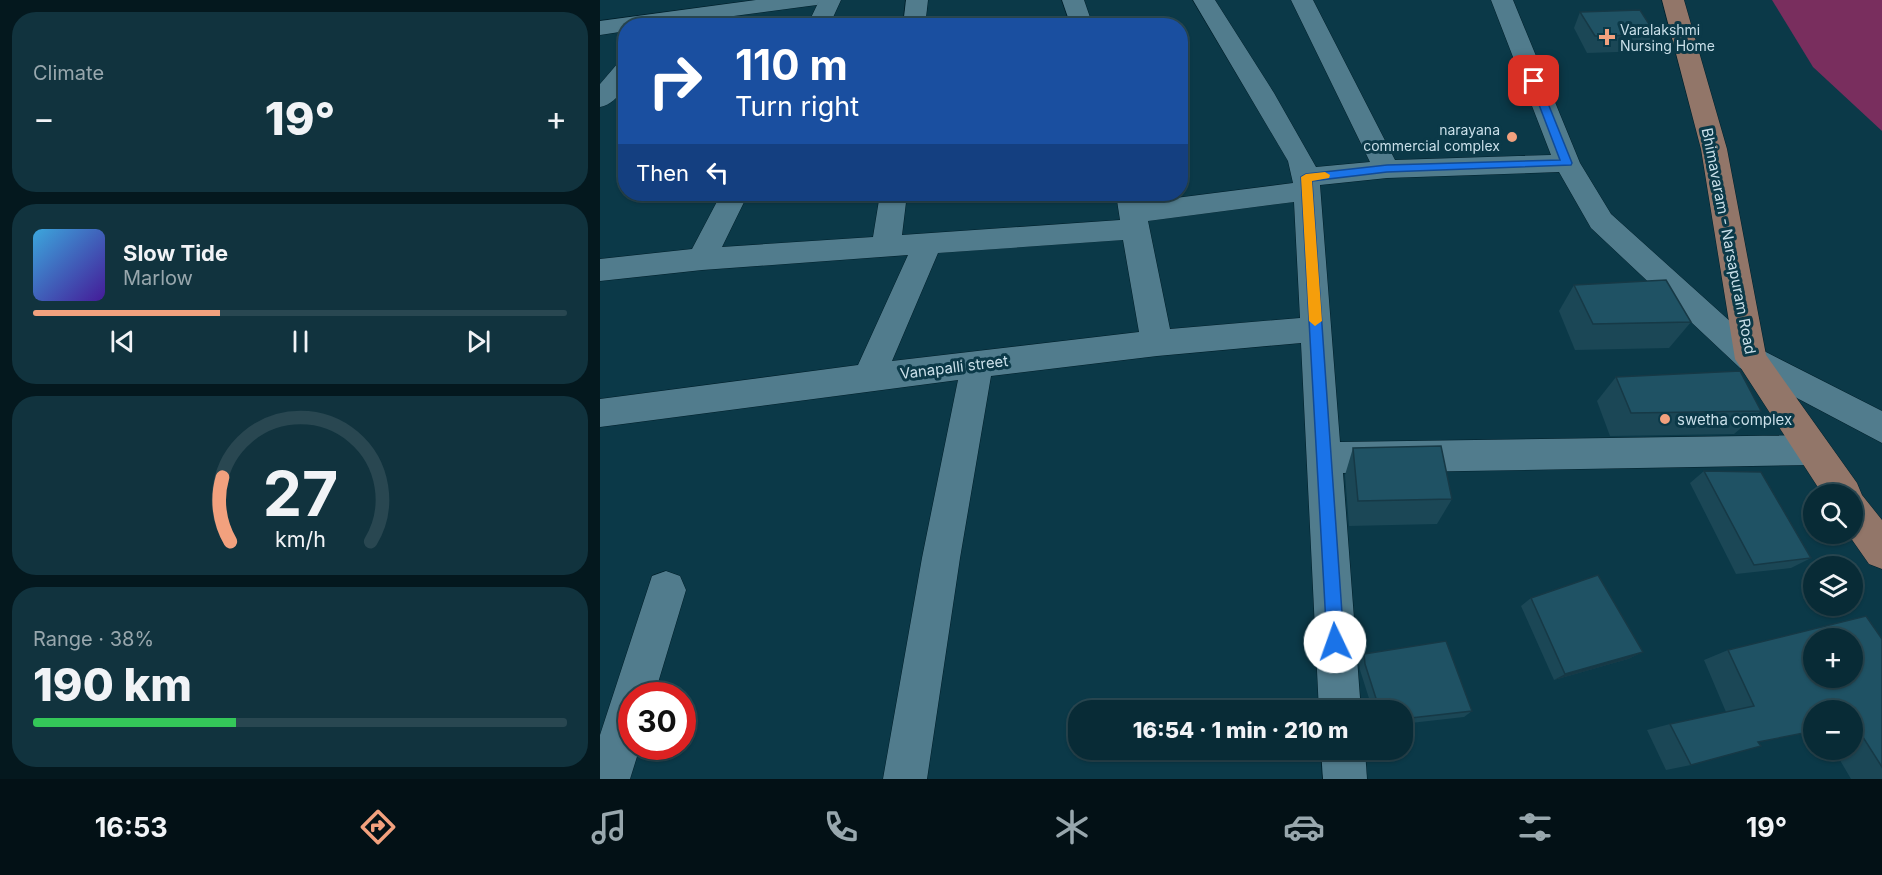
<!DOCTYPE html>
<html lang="en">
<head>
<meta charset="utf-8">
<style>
  :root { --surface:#082b36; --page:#11333e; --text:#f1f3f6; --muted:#98a7ad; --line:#294751; --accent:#f2a17e }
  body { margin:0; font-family:Inter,sans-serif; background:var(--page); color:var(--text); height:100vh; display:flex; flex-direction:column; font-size:22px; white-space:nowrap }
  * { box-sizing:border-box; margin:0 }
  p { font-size:20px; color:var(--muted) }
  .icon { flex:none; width:33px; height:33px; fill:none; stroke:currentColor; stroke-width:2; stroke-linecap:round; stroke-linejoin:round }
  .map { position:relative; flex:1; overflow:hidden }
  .drawer { display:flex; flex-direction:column; gap:12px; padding:12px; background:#04181e; width:600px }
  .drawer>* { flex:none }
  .top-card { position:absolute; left:18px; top:18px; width:570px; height:183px; border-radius:24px; box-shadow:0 2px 4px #0004,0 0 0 2px var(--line); background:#1a4fa0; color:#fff; overflow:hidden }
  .fabs { position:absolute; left:1203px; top:484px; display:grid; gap:12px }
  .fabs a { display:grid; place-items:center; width:60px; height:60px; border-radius:50%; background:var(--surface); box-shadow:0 2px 4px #0004,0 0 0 2px var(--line); font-size:30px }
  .speed { position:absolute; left:18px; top:682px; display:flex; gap:12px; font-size:30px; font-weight:700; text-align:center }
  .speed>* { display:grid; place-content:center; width:78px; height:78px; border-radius:50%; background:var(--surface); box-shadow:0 2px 4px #0004,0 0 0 2px var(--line); line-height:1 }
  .speed .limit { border:9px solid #d22; background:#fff; color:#111 }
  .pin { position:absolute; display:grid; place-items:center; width:51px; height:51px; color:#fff; margin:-26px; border-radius:12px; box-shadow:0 3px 9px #0006 }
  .me { position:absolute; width:66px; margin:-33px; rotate:357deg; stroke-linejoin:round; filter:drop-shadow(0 0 4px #0008) }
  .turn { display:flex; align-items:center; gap:21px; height:126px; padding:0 18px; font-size:27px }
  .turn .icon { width:78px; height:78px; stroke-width:2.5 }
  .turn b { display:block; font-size:42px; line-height:51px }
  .then { display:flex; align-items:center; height:57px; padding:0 18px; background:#0003; gap:12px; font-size:22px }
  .big { font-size:45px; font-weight:800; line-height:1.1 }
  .drawer .card { flex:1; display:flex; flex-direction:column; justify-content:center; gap:9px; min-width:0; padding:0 21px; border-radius:24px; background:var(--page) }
  .drawer .dial { align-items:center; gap:0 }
  .dial svg { height:156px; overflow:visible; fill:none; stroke:var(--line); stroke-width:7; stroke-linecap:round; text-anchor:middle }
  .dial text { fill:var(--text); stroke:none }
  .song { display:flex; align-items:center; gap:18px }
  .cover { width:72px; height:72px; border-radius:9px; background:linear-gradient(135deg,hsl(200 70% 55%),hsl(260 70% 35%)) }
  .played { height:6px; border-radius:3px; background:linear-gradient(90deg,var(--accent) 35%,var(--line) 35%) }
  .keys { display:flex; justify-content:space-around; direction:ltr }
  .heat { display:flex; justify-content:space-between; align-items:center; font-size:33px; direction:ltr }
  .charge { height:9px; border-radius:4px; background:linear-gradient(90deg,#34c759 38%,var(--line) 0) }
  .trip { position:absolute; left:468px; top:700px; width:345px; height:60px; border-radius:24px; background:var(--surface); box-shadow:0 2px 4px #0004,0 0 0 2px var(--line); font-weight:800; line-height:60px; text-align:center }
  .menu { display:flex; height:96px; justify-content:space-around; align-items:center; background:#031116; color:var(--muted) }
  .menu .icon { width:42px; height:42px }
  .menu .current { color:var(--accent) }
  .menu b { font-size:27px; color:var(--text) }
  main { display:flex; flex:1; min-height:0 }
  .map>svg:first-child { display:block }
  .green { fill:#792e5e }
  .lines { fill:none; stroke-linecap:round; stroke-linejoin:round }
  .minor-casing { stroke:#001f2a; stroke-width:1 }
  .major-casing { stroke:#001f2a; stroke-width:1 }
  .minor { fill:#517c8d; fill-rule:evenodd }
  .major { fill:#927669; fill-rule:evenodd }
  .wall { fill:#1b4756 }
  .shaded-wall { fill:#163946 }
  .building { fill:#1f5264; stroke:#163946; stroke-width:1.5; fill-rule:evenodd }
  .route { fill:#1a73e8; stroke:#114b97; stroke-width:1.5 }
  .slow { fill:#f59e0b }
  .poi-dot { fill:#f2a17e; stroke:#0b3948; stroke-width:2 }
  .labels { text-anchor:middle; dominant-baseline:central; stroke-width:6; stroke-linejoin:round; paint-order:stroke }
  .far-poi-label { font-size:14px; fill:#c9dfe9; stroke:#0b3948; text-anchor:start }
  .street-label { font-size:15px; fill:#c9dfe9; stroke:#0b3948 }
  .poi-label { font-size:15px; fill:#c9dfe9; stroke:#0b3948; text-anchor:start }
</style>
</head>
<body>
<main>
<section class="drawer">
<div class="card"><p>Climate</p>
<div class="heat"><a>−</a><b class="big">19°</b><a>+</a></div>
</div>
<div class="card">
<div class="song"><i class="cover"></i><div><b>Slow Tide</b><p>Marlow</p></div></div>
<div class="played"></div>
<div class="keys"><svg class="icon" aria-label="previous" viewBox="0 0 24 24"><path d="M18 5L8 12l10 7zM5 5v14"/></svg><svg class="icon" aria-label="pause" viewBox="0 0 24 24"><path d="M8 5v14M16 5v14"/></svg><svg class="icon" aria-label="next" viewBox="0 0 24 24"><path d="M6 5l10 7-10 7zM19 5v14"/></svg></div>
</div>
<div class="card dial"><svg viewBox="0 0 100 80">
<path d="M14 69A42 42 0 1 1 86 69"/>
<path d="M14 69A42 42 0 0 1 10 36" stroke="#f2a17e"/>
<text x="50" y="56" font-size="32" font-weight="700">27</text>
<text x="50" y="72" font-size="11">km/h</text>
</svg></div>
<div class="card"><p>Range · 38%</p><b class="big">190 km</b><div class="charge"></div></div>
</section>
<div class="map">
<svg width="1282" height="779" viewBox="0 0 1282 779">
  <rect width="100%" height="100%" fill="#0b3948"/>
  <polygon class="green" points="1172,0 1282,0 1282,131 1213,67"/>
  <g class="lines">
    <defs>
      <g id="minor">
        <polygon points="156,0 241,0 229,26 207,26 219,1 217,5 209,6 58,26 26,26 26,31 0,35 0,21"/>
        <polygon points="306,0 328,0 325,26 303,26"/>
        <polygon points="462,0 484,0 493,26 471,26"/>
        <path d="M593,0h22l59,93 42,74 54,-5 -79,-162h22l82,160 156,-5 -60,-155h22l67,163 31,51 151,136 120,61v32l-142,-75 -149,-140 -32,-56 -172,6 -67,7 20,257 473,-7 12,4 5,11 -5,11 -12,4 -470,8 18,238h-42l-18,-368 -144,13 -166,20 -31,182 -33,221h-44l39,-221 36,-178 -358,47v-28l258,-34 50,-110 -206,15 -102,11v-22l92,-10 29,-55h27l-26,53 151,-10 7,-43h27l-5,41 218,-15 -4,-26h26l2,8 149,-19 -5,-22zM694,202l6,116 -130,11 -22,-108zM523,240l16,92 -247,29 46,-108z"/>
        <path d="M26,61c0,20 -4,41 -26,46v-23l18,-21z"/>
        <polygon points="66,571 80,576 86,590 54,696 32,696 32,747 40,747 30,779 0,779 0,735 52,576"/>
        <polygon points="721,750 765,750 767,779 723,779"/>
      </g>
      <polygon id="major" points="1062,0 1084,0 1127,149 1166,355 1257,483 1262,495 1282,520 1282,569 1269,564 1248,534 1252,534 1252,495 1223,495 1135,359 1101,149"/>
    </defs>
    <use href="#minor" class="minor-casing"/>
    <use href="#major" class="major-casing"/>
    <use href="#minor" class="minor"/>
    <use href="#major" class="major"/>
  </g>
  <g class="wall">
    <polygon points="980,12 1056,35 1048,51 987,53 974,28"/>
    <polygon points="974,285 1091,322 1069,348 975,350 959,311"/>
    <polygon points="1016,377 1161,411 1134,434 1010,436 997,401"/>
    <polygon points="753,448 852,499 837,524 749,526 745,475"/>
    <polygon points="1104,471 1211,558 1191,568 1136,574 1090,483"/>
    <polygon points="931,598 1043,652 1028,659 954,680 921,606"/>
    <polygon points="1282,639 1282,779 1251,779 1234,750 1252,750 1252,711 1091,765 1066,770 1047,730 1070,724 1126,712 1104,660 1128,650"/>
    <polygon points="764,654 872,711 864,717 802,724 802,711 773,711 760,670 759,661"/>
  </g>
  <polygon class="shaded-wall" points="1043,652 1028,659 954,680 965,674"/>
  <g class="building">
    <polygon points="1040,10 1056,35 995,36 980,12"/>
    <polygon points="1066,280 1091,322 993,324 974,285"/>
    <polygon points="1140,371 1161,411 1031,413 1016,377"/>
    <polygon points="841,446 852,499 758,501 753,448"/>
    <polygon points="1104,471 1161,472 1211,558 1154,565"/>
    <polygon points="998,575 1043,652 965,674 931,598"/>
    <path d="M1266,616l16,23v128l-28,-44h-2v-12h-38v20l-56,11 3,4 -70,19 -21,-41 84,-18 -26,-56zM1214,639h38v39h-38z"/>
    <polygon points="846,641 872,711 802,719 802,711 780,711 765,664 764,654"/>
  </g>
  <polygon class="route" points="934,78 939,81 972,163 971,165 787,172 712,181 744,642 741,648 735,650 730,648 727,642 701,177 706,174 787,165 960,160 930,81"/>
  <polygon class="slow" points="725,172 730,175 729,178 712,181 722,321 715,326 709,321 701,177 706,174"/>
  <g class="poi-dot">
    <path d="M1004 28h6v6h6v6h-6v6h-6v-6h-6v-6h6z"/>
    <circle cx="912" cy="137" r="6"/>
    <circle cx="1065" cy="419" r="6"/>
  </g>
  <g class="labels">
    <g class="far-poi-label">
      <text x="1020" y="29">Varalakshmi<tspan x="1020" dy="16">Nursing Home</tspan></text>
      <text x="900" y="129" text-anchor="end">narayana<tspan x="900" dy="16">commercial complex</tspan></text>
    </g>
    <g class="street-label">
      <text transform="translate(1129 241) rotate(79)">Bhimavaram - Narsapuram Road</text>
      <text transform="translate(354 367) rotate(-7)">Vanapalli street</text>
    </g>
    <g class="poi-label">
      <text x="1077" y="419">swetha complex</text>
    </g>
  </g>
</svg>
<div class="fabs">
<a><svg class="icon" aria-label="search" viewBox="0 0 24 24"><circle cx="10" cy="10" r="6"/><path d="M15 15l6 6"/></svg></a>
<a><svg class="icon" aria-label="layers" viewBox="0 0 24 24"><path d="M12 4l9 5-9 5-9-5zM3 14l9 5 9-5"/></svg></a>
<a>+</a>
<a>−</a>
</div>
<div class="speed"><div class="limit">30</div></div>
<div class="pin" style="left:934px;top:81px;background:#d93025"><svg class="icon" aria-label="arrive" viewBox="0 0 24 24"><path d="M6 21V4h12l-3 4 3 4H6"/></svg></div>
<svg class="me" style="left:735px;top:642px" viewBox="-20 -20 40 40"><circle r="19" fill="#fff"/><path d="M0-13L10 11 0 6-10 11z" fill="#1a73e8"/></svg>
<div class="trip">16:54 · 1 min · 210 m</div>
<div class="top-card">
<div class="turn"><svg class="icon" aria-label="right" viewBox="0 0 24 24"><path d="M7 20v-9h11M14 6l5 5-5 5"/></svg><div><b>110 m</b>Turn right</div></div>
<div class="then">Then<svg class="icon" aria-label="left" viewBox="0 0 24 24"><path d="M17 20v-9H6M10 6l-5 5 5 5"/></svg></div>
</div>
</div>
</main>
<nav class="menu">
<b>16:53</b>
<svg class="icon current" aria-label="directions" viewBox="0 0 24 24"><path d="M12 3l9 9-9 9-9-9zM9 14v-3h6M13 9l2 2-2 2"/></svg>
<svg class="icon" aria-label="music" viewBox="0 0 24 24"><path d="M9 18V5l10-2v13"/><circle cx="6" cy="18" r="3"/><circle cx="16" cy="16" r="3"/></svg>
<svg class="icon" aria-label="phone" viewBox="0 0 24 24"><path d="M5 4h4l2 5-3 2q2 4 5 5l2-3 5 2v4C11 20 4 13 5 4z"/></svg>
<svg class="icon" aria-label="climate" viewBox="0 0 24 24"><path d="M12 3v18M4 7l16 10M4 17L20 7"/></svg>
<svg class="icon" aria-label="car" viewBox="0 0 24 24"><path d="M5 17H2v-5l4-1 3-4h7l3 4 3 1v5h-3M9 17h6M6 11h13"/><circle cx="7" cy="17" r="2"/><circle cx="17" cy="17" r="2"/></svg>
<svg class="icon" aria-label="filters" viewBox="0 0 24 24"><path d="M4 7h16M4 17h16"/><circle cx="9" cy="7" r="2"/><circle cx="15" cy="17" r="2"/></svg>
<b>19°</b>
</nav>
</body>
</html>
